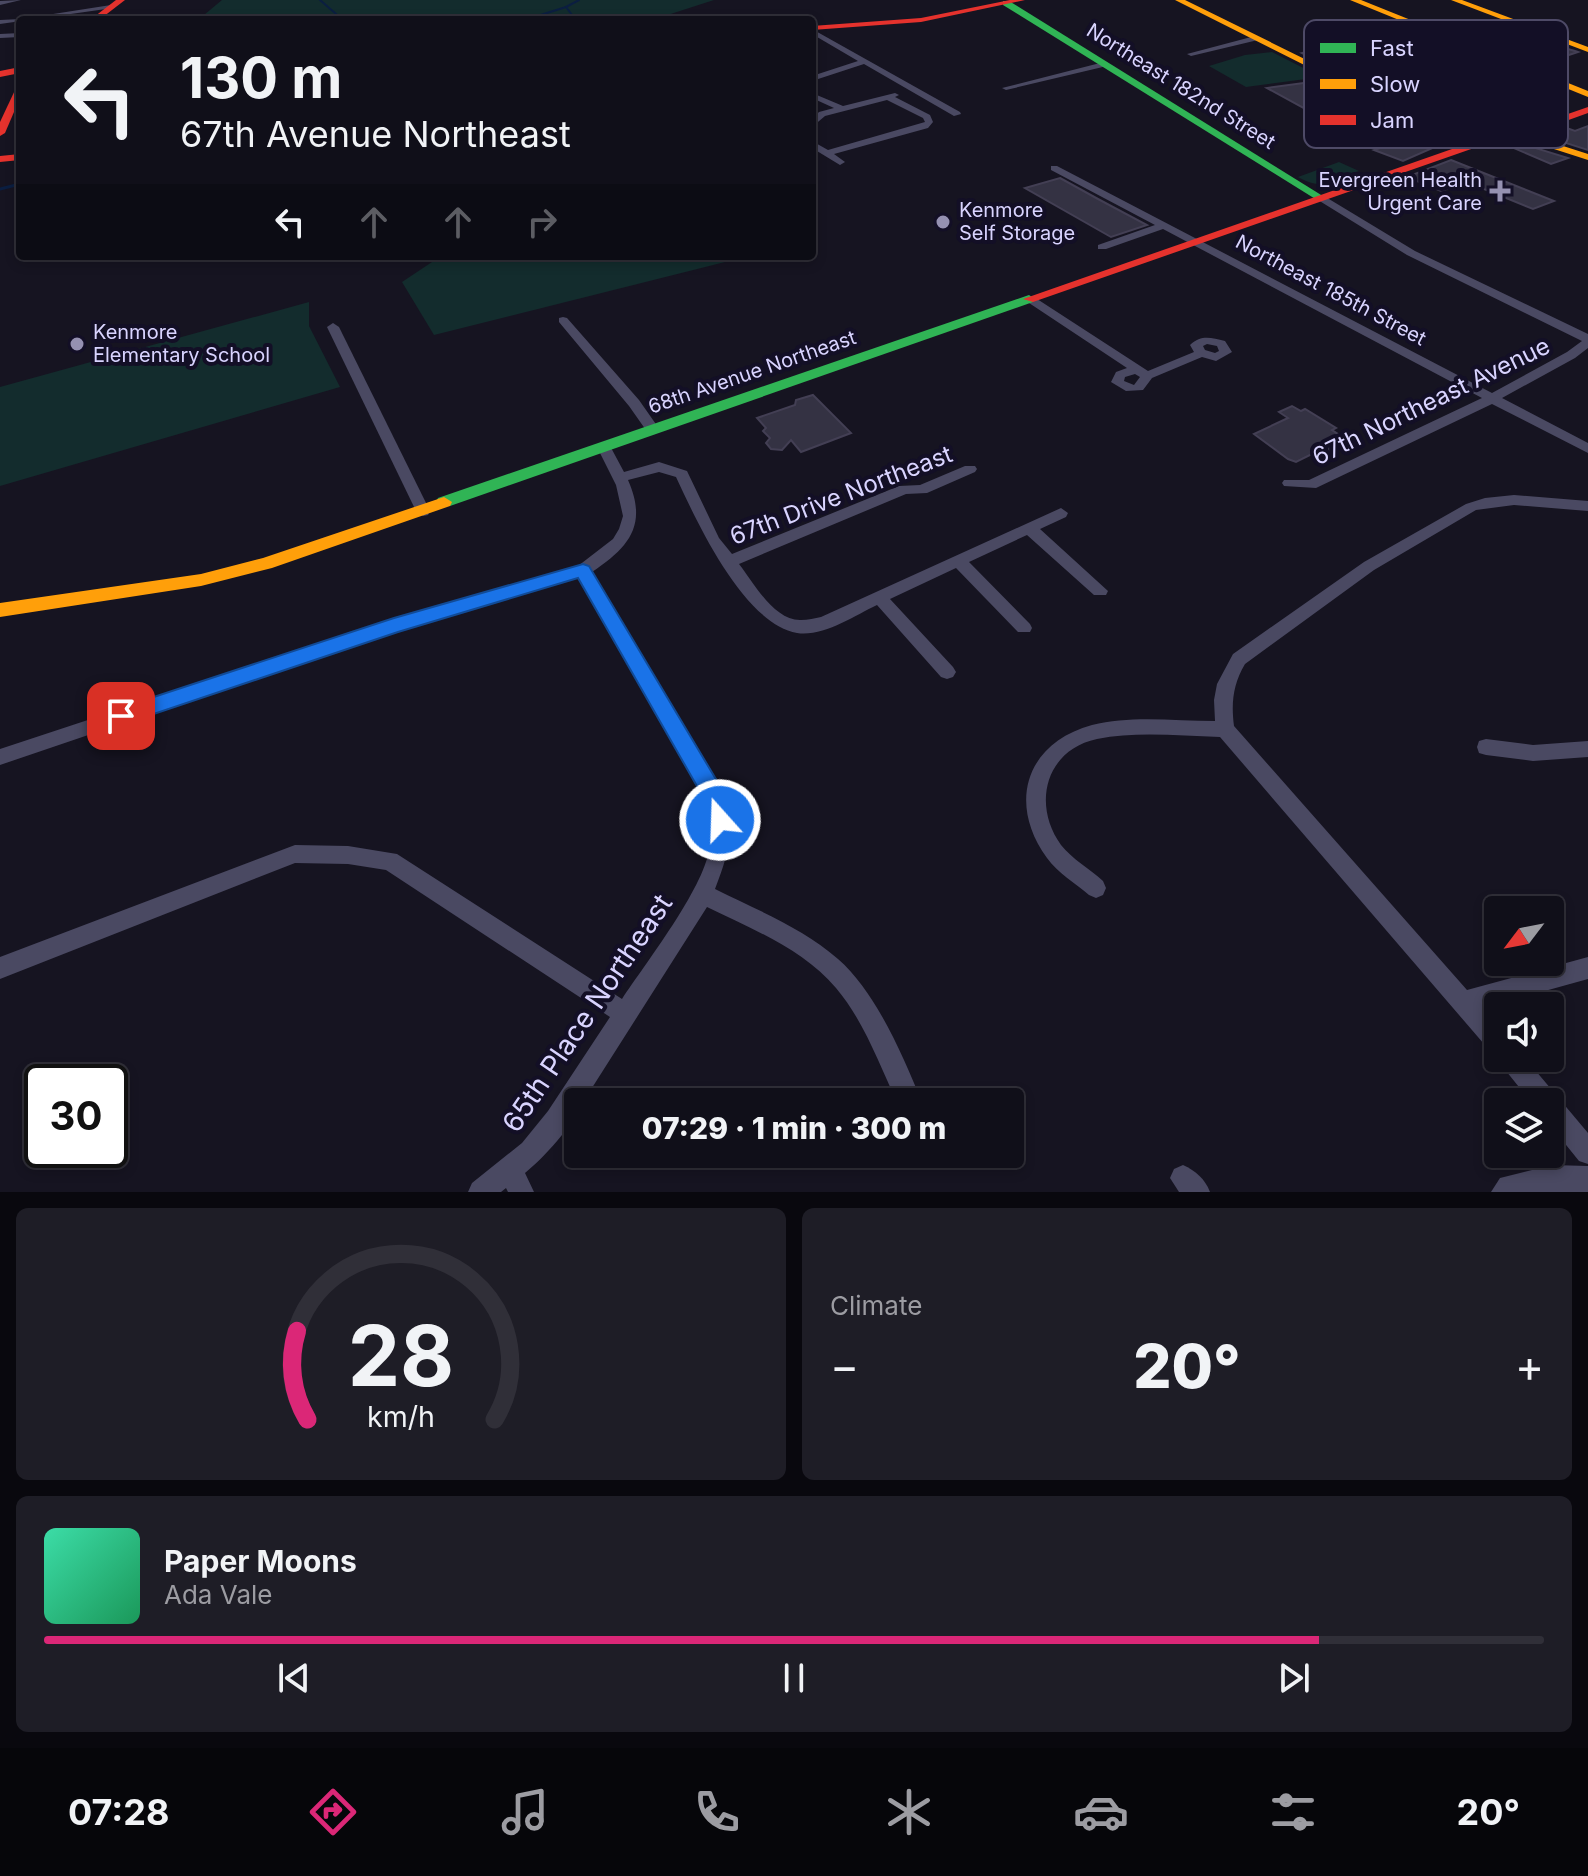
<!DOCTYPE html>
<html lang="en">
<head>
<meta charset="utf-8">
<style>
  :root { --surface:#100f19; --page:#1e1d26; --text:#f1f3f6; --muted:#9c9ca2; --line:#302f38; --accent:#db2777 }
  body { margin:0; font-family:Inter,sans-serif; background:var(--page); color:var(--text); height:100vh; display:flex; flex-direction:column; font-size:30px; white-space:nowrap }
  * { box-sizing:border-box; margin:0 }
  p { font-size:26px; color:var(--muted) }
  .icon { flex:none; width:44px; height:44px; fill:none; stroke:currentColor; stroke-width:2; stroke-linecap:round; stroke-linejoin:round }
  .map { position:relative; height:1192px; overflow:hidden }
  .panel { display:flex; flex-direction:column; gap:16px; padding:16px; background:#09080e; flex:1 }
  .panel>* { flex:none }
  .top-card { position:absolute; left:16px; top:16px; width:800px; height:244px; border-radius:8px; box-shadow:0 4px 12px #0003,0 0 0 2px var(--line); background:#100f19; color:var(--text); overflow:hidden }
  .needle { width:52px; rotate:238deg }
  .tools { position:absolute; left:1484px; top:896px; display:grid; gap:16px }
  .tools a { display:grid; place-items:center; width:80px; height:80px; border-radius:8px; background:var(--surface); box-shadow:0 4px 12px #0003,0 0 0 2px var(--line); font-size:40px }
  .speed { position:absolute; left:24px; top:1064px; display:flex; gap:16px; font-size:40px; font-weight:700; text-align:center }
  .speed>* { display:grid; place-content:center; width:104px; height:104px; border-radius:50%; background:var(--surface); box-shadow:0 4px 12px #0003,0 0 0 2px var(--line); line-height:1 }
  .speed .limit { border:4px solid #111; border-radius:12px; background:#fff; color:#111 }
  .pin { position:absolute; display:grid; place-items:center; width:68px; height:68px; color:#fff; margin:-34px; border-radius:16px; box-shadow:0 4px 12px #0006 }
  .me { position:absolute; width:88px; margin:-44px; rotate:340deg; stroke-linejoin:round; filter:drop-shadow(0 0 6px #0008) }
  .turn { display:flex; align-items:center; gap:28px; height:168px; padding:0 32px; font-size:36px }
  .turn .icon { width:104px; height:104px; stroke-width:2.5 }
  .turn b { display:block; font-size:56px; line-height:68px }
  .lanes { display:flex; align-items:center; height:76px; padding:0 32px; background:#0003; justify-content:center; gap:40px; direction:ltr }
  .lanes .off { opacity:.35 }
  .big { font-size:60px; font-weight:800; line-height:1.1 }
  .panel .card { flex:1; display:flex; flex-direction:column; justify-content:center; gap:12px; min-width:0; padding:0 28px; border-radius:12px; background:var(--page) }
  .panel .dial { align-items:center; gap:0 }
  .dial svg { height:208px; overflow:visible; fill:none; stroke:var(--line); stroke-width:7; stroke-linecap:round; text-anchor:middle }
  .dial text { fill:var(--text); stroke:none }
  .song { display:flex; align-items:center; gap:24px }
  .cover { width:96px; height:96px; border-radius:12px; background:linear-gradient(135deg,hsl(160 70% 55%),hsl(150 70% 35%)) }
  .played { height:8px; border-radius:4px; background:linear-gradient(90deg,var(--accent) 85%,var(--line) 85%) }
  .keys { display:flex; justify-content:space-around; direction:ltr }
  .heat { display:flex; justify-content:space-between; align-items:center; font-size:44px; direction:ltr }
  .panel .tiles { flex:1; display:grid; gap:16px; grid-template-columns:1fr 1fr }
  .card:last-child { grid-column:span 2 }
  .trip { position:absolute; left:564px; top:1088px; width:460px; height:80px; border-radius:8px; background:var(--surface); box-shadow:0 4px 12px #0003,0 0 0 2px var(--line); font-weight:800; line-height:80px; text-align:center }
  .tab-bar { display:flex; height:128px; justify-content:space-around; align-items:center; background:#06060a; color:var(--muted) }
  .tab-bar .icon { width:56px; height:56px }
  .tab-bar .current { color:var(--accent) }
  .tab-bar b { font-size:36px; color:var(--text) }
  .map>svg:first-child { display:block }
  .green { fill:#132c2d }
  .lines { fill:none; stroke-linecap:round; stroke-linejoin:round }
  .stream-far1 { stroke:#0b1e41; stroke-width:2 }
  .stream { stroke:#0b1e41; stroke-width:3 }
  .building { fill:#343243; stroke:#433f54; stroke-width:2 }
  .street { fill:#4a4962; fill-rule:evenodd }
  .fast { fill:#30b455; fill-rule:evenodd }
  .slow { fill:#ff9f0a; fill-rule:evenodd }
  .jam { fill:#e5322d; fill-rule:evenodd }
  .route { fill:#1a73e8; stroke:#114b97; stroke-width:2 }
  .poi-dot { fill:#9591b1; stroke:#130f26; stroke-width:3 }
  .labels { text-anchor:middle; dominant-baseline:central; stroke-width:8; stroke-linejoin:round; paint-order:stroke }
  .far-street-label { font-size:20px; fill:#d9d4ff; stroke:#130f26 }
  .far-poi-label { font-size:20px; fill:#d9d4ff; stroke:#130f26; text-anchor:start }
  .street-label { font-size:24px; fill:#d9d4ff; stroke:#130f26 }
  .near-street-label { font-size:28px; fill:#d9d4ff; stroke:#130f26 }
  .key { fill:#130f26; stroke:#4e4a67; stroke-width:2 }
  .key-label { font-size:22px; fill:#d9d4ff }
</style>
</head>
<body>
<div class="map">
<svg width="1588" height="1192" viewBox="0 0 1588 1192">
  <rect width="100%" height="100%" fill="#161421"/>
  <g class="green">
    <polygon points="222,0 714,0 652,20 198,20"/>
    <polygon points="1272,52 1321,77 1246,87 1209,66 1245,55"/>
    <path d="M1339,162l20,9 -14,4 -7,-3 10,6c-21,7 -31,10 -50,-1z"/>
    <polygon points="441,256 749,256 434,335 402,282"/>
    <polygon points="309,302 309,326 340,387 0,486 0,387"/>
  </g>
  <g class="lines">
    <g class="stream-far1">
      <polyline points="320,0 343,20"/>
      <polyline points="500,20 531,18 566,7"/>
      <polyline points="576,20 566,7 579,0"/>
    </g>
    <polyline class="stream" points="0,189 20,184"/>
  </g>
  <g class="building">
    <polygon points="1337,44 1475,89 1520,102 1487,112 1459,103 1440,109 1399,99 1412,95 1368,80 1353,78 1302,53"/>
    <polygon points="1550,44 1575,51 1578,52 1551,61 1523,53"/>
    <polygon points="1311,82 1366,110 1377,106 1417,118 1401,123 1413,128 1394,134 1365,123 1350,126 1316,110 1309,111 1267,88"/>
    <polygon points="1588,126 1588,150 1541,135 1564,127 1575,131"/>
    <polygon points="1423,133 1446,142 1403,161 1374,150"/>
    <polygon points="1519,143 1568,158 1551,164 1509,146"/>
    <polygon points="1451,160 1554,201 1533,209 1467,182 1441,191 1407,177"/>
    <polygon points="1060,178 1098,199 1147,225 1111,237 1025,188"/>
    <polygon points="813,395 851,433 801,452 791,440 782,450 771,449 766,443 770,438 763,431 766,428 757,418 795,405 796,400"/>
    <polygon points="1292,406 1301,411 1305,409 1336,428 1332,430 1350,442 1330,452 1324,448 1296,462 1288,459 1254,434 1288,418 1279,412"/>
  </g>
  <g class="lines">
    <g class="street">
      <polygon points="21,0 0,5 0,1"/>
      <polygon points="111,5 113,8 0,24 0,20 21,19"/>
      <polygon points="812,29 960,112 961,114 954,116 864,64 812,81 812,76 858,61 812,34"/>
      <polygon points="20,33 20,37 0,38 0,34"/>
      <polygon points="1255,36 1258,40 1191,56 1187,54"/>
      <polygon points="1104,62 1107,66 1006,90 1002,88"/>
      <polygon points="812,93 843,106 895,93 899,95 895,97 930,115 933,122 928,128 834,154 845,162 840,165 812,148 812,141 828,150 925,122 923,118 887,100 825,116 812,127 812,119 819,112 834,108 812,98"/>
      <polygon points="1051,166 1057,166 1492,393 1567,352 1582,341 1407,255 1318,200 1318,196 1324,196 1415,251 1588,334 1588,348 1575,358 1502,398 1588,443 1588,453 1492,404 1316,488 1284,486 1282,483 1284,480 1309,480 1482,398 1163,229 1106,249 1098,249 1098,245 1155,225 1051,170"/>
      <path d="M1026,297h8l114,74 46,-19 -4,-7c12,-11 21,-7 35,-4l7,11 -16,9 -14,-4 -50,21 -9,12 -17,1 -15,-9 5,-10 11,-4 -101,-67zM1207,344l10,2 2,5 -4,2 -10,-3 -2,-4zM1135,374l5,3 -6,8 -10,-4 1,-4z"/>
      <polygon points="563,317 567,318 639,400 660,430 658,433 648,433 629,406 559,322 559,318"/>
      <polygon points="333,323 339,327 430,511 428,515 423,516 416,511 327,327"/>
      <path d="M604,443l5,1 15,28 35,-10 28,9 32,67 13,16 167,-68 21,-1 45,-19h10l2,3 -2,3 -48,21 -21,1 -167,70c15,19 35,57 62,56 7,0 14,-2 20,-3l240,-109 7,5 -2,4 -26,12 68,62 -2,4h-12l-67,-60 -58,27 61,62 2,4 -2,4h-12l-62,-64 -66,31 63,68 3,5 -3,5 -6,2 -6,-2 -64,-72c-23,11 -54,32 -80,28 -54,-10 -100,-111 -121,-156l-17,-5 -31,8c20,45 1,67 -36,92l130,221c12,42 8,56 -7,96 42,21 88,39 123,70 38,33 65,97 84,143h-25c-18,-38 -33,-81 -61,-114 -33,-39 -84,-59 -129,-81l-124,195h-5c0,21 -37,58 -53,71l9,19h-26l-2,-4 -5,4h-33l4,-9 50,-40 26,-32 62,-94 -224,-147 -38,-6 -53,-1 -295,116v-22l295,-112 53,1 49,8 225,145c24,-36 81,-110 87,-149 3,-20 -1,-36 -6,-55l-124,-218 -182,53 -397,135v-16l388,-128 190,-55 35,-27 6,-10 4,-13 -7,-31 -19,-38z"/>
      <path d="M1514,495l74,6v10l-74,-6 -38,5 -102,60 -129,94c-12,20 -14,39 -11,62l233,264 121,-33v22l-105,29 15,18v29l-8,-4 -270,-314c-40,-1 -83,-6 -123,2 -52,11 -65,66 -36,106 11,14 29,24 42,36l3,7 -3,7 -7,3 -7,-3c-14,-12 -31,-22 -42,-37 -40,-55 -21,-115 45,-133 39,-10 83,-4 123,-4l-1,-21 3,-16 16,-30 131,-92 102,-58 19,-6z"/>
      <polygon points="1486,739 1533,745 1588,741 1588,757 1533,761 1486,755 1479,753 1477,747 1479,741"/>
      <polygon points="1498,1058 1525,1058 1588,1133 1588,1164 1579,1161 1550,1125 1550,1102 1531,1102 1502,1066"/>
      <path d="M1183,1165c13,6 22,14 27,27h-31l-9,-14 4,-9z"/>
      <polygon points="1552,1165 1588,1166 1588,1192 1491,1192 1500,1178"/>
    </g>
    <g class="fast">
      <polygon points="1003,1 1009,1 1326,198 1317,200 1003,5"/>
      <polygon points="1029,295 1035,299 1033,302 450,506 438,506 436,502 438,498"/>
    </g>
    <g class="slow">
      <polygon points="1175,0 1185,0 1392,102 1532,136 1588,154 1588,160 1526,140 1386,106"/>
      <polygon points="1350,0 1361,0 1588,91 1588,97"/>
      <polygon points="1451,0 1462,0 1588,47 1588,52"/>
      <polygon points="444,497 452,502 450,506 272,568 201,586 0,617 0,603 201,574 263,558"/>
    </g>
    <g class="jam">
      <polygon points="116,0 125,0 99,20 90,20"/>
      <polygon points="1010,0 1025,0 921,22 812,30 812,26 921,18"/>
      <polygon points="20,67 20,73 0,77 0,71"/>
      <polygon points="20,85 20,98 5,133 0,136 0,122 16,88"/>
      <polygon points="1588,107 1588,113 1527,135 1497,140 1033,302 1023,299 1492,135 1522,130"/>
      <polygon points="20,154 20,160 0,162 0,156"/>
    </g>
  </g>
  <polygon class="route" points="583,564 589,566 720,786 731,820 728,827 720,830 712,827 702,795 578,578 398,632 121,725 114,722 111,716 114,710 394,618"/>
  <g class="poi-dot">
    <path d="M1496 179h8v8h8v8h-8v8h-8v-8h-8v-8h8z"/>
    <circle cx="943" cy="222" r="8"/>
    <circle cx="77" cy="344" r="8"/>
  </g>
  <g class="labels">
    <g class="far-street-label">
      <text transform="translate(1181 86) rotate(32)">Northeast 182nd Street</text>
      <text transform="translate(1331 290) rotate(28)">Northeast 185th Street</text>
      <text transform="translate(752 372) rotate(-19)">68th Avenue Northeast</text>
    </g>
    <g class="far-poi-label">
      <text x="1482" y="180" text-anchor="end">Evergreen Health<tspan x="1482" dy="23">Urgent Care</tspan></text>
      <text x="959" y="210">Kenmore<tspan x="959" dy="23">Self Storage</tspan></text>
      <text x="93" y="332">Kenmore<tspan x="93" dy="23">Elementary School</tspan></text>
    </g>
    <g class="street-label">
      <text transform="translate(1431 401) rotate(-26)">67th Northeast Avenue</text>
      <text transform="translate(841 495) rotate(-21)">67th Drive Northeast</text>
    </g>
    <g class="near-street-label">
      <text transform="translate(587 1013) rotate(-56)">65th Place Northeast</text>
    </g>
  </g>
  <rect x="1304" y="20" width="264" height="128" rx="12" class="key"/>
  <rect x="1320" y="43" width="36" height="10" fill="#30b455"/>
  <rect x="1320" y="79" width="36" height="10" fill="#ff9f0a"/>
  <rect x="1320" y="115" width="36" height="10" fill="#e5322d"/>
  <g class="key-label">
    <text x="1370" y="56">Fast</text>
    <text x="1370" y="92">Slow</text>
    <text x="1370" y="128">Jam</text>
  </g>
</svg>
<div class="tools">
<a><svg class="needle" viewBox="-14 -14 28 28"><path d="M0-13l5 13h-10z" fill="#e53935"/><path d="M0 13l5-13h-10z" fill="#9c9ca2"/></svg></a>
<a><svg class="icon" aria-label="sound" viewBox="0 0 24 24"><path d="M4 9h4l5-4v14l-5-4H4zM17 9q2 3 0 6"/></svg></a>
<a><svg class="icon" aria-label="layers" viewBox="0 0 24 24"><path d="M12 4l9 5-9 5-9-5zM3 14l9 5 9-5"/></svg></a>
</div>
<div class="speed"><div class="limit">30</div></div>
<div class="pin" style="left:121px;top:716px;background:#d93025"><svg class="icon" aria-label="arrive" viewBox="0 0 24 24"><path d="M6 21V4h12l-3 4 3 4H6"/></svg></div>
<svg class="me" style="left:720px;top:820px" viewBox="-20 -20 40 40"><circle r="17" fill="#1a73e8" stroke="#fff" stroke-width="3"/><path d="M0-11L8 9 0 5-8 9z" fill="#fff"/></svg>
<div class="trip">07:29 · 1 min · 300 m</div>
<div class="top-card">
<div class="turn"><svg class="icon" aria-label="left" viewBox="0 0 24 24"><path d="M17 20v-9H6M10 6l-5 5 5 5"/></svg><div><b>130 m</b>67th Avenue Northeast</div></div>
<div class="lanes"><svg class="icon" aria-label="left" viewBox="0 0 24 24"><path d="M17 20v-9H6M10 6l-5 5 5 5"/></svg><svg class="icon off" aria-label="ahead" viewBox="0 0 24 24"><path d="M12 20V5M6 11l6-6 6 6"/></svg><svg class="icon off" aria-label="ahead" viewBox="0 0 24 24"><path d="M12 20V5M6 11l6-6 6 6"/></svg><svg class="icon off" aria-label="right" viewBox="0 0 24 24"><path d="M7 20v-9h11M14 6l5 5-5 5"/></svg></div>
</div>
</div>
<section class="panel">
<div class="tiles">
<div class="card dial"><svg viewBox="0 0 100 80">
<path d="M14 69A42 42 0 1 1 86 69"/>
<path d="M14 69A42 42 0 0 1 10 35" stroke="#db2777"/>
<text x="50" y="56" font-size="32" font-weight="700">28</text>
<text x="50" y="72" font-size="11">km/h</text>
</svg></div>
<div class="card"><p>Climate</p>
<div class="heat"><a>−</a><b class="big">20°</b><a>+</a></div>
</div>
<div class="card">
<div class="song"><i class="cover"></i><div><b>Paper Moons</b><p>Ada Vale</p></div></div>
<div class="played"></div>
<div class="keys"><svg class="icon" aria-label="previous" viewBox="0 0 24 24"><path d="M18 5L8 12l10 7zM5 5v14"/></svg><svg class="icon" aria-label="pause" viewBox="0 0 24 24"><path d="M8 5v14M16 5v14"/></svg><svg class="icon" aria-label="next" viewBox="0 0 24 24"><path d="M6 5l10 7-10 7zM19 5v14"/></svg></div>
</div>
</div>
</section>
<nav class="tab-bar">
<b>07:28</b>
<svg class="icon current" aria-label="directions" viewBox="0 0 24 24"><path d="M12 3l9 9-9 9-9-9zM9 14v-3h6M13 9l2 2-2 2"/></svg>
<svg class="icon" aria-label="music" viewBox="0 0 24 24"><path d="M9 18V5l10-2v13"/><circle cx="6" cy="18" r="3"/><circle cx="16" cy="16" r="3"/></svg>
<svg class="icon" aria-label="phone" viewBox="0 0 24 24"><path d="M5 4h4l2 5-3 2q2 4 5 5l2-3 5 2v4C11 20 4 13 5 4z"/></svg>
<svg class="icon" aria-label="climate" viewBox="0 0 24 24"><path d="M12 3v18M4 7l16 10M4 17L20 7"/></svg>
<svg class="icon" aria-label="car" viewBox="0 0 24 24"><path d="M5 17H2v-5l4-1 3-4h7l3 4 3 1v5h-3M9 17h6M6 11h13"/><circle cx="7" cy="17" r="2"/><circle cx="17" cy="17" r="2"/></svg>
<svg class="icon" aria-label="filters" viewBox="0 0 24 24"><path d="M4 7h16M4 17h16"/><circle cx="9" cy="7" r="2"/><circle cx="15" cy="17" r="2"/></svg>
<b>20°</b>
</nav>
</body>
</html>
